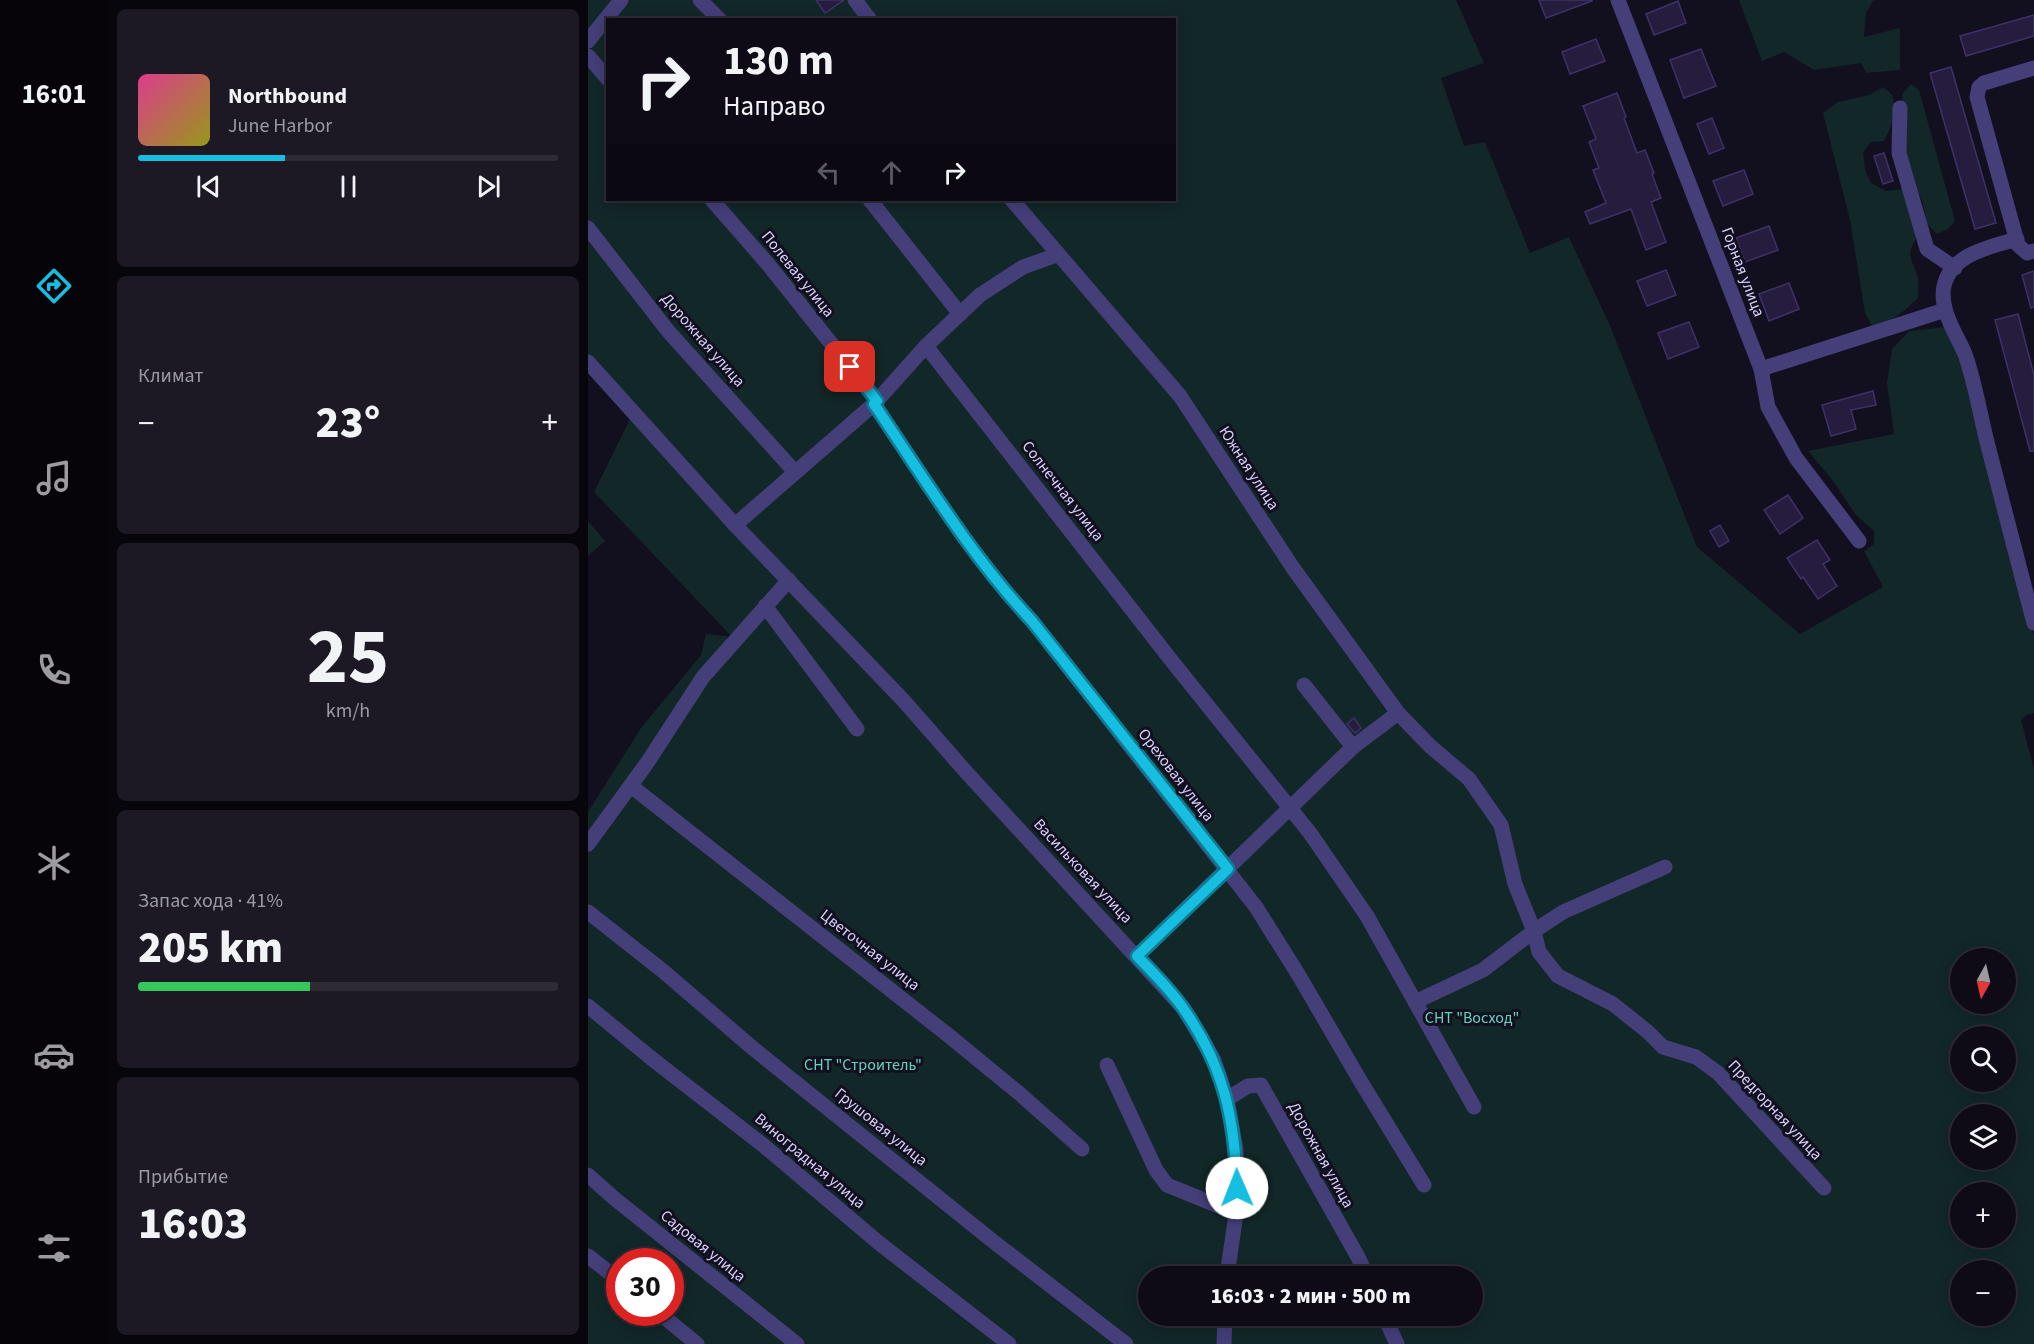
<!DOCTYPE html>
<html lang="ru">
<head>
<meta charset="utf-8">
<style>
  :root { --surface:#0e0b17; --page:#1c1924; --text:#f1f3f6; --muted:#9b9ba1; --line:#2e2b36; --accent:#16bfe1 }
  body { margin:0; font-family:"Source Sans 3",sans-serif; background:var(--page); color:var(--text); height:100vh; display:flex; flex-direction:column; font-size:22px; white-space:nowrap }
  * { box-sizing:border-box; margin:0 }
  p { font-size:20px; color:var(--muted) }
  .icon { flex:none; width:33px; height:33px; fill:none; stroke:currentColor; stroke-width:2; stroke-linecap:round; stroke-linejoin:round }
  .map { position:relative; flex:1; overflow:hidden }
  .drawer { display:flex; flex-direction:column; gap:9px; padding:9px; background:#08060d; width:480px }
  .drawer>* { flex:none }
  .guide { position:absolute; left:18px; top:18px; width:570px; height:183px; border-radius:0px; box-shadow:0 3px 15px #0003,0 0 0 2px var(--line); background:#0e0b17; color:var(--text); overflow:hidden }
  .needle { width:39px; rotate:188deg }
  .controls { position:absolute; left:1362px; top:948px; display:grid; gap:12px }
  .controls a { display:grid; place-items:center; width:66px; height:66px; border-radius:50%; background:var(--surface); box-shadow:0 3px 15px #0003,0 0 0 2px var(--line); font-size:30px }
  .speed { position:absolute; left:18px; top:1248px; display:flex; gap:12px; font-size:30px; font-weight:700; text-align:center }
  .speed>* { display:grid; place-content:center; width:78px; height:78px; border-radius:50%; background:var(--surface); box-shadow:0 3px 15px #0003,0 0 0 2px var(--line); line-height:1 }
  .speed .limit { border:9px solid #d22; background:#fff; color:#111 }
  .pin { position:absolute; display:grid; place-items:center; width:51px; height:51px; color:#fff; margin:-26px; border-radius:12px; box-shadow:0 3px 9px #0006 }
  .me { position:absolute; width:66px; margin:-33px; rotate:359deg; stroke-linejoin:round; filter:drop-shadow(0 0 4px #0008) }
  .turn { display:flex; align-items:center; gap:21px; height:126px; padding:0 18px; font-size:27px }
  .turn .icon { width:78px; height:78px; stroke-width:2.5 }
  .turn b { display:block; font-size:42px; line-height:51px }
  .lanes { display:flex; align-items:center; height:57px; padding:0 18px; background:#0003; justify-content:center; gap:30px; direction:ltr }
  .lanes .off { opacity:.35 }
  .big { font-size:45px; font-weight:800; line-height:1.1 }
  .drawer .widget { flex:1; display:flex; flex-direction:column; justify-content:center; gap:9px; min-width:0; padding:0 21px; border-radius:9px; background:var(--page) }
  .drawer .dial { align-items:center; gap:0 }
  .dial b { font-size:78px; line-height:1 }
  .song { display:flex; align-items:center; gap:18px }
  .cover { width:72px; height:72px; border-radius:9px; background:linear-gradient(135deg,hsl(330 70% 55%),hsl(60 70% 35%)) }
  .played { height:6px; border-radius:3px; background:linear-gradient(90deg,var(--accent) 35%,var(--line) 35%) }
  .keys { display:flex; justify-content:space-around; direction:ltr }
  .heat { display:flex; justify-content:space-between; align-items:center; font-size:33px; direction:ltr }
  .charge { height:9px; border-radius:4px; background:linear-gradient(90deg,#34c759 41%,var(--line) 0) }
  .trip { position:absolute; left:550px; top:1266px; width:345px; height:60px; border-radius:30px; background:var(--surface); box-shadow:0 3px 15px #0003,0 0 0 2px var(--line); font-weight:800; line-height:60px; text-align:center }
  main { display:flex; flex:1; min-height:0 }
  .tabs { display:flex; flex-direction:column; width:108px; justify-content:space-around; align-items:center; background:#060409; color:var(--muted) }
  .tabs .icon { width:42px; height:42px }
  .tabs .current { color:var(--accent) }
  .tabs b { font-size:27px; color:var(--text) }
  .map>svg:first-child { display:block }
  .green { fill:#122728; fill-rule:evenodd }
  .building { fill:#251c3e; stroke:#3f3168; stroke-width:1.5 }
  .lines { fill:none; stroke-linecap:round; stroke-linejoin:round }
  .minor { stroke:#443e79; stroke-width:15 }
  .route-casing { stroke:#0e7c92; stroke-width:15 }
  .route { stroke:#16bfe1; stroke-width:10 }
  .labels { text-anchor:middle; dominant-baseline:central; stroke-width:6; stroke-linejoin:round; paint-order:stroke }
  .street-label { font-size:16px; fill:#d8d1fb; stroke:#120f1f }
  .park-label { font-size:16px; fill:#64d3bf; stroke:#120f1f }
</style>
</head>
<body>
<main>
<nav class="tabs">
<b>16:01</b>
<svg class="icon current" aria-label="directions" viewBox="0 0 24 24"><path d="M12 3l9 9-9 9-9-9zM9 14v-3h6M13 9l2 2-2 2"/></svg>
<svg class="icon" aria-label="music" viewBox="0 0 24 24"><path d="M9 18V5l10-2v13"/><circle cx="6" cy="18" r="3"/><circle cx="16" cy="16" r="3"/></svg>
<svg class="icon" aria-label="phone" viewBox="0 0 24 24"><path d="M5 4h4l2 5-3 2q2 4 5 5l2-3 5 2v4C11 20 4 13 5 4z"/></svg>
<svg class="icon" aria-label="climate" viewBox="0 0 24 24"><path d="M12 3v18M4 7l16 10M4 17L20 7"/></svg>
<svg class="icon" aria-label="car" viewBox="0 0 24 24"><path d="M5 17H2v-5l4-1 3-4h7l3 4 3 1v5h-3M9 17h6M6 11h13"/><circle cx="7" cy="17" r="2"/><circle cx="17" cy="17" r="2"/></svg>
<svg class="icon" aria-label="filters" viewBox="0 0 24 24"><path d="M4 7h16M4 17h16"/><circle cx="9" cy="7" r="2"/><circle cx="15" cy="17" r="2"/></svg>
</nav>
<section class="drawer">
<div class="widget">
<div class="song"><i class="cover"></i><div><b>Northbound</b><p>June Harbor</p></div></div>
<div class="played"></div>
<div class="keys"><svg class="icon" aria-label="previous" viewBox="0 0 24 24"><path d="M18 5L8 12l10 7zM5 5v14"/></svg><svg class="icon" aria-label="pause" viewBox="0 0 24 24"><path d="M8 5v14M16 5v14"/></svg><svg class="icon" aria-label="next" viewBox="0 0 24 24"><path d="M6 5l10 7-10 7zM19 5v14"/></svg></div>
</div>
<div class="widget"><p>Климат</p>
<div class="heat"><a>−</a><b class="big">23°</b><a>+</a></div>
</div>
<div class="widget dial"><b>25</b><p>km/h</p></div>
<div class="widget"><p>Запас хода · 41%</p><b class="big">205 km</b><div class="charge"></div></div>
<div class="widget"><p>Прибытие</p><b class="big">16:03</b></div>
</section>
<div class="map">
<svg width="1446" height="1344" viewBox="0 0 1446 1344">
  <rect width="100%" height="100%" fill="#120f1f"/>
  <g class="green">
    <path d="M0,0h868l28,63 -43,15 23,68 21,-4 45,111 39,-16 42,91 86,219 103,87 83,-47 -19,-36 10,-7v-13l-19,-17 -21,-32 -26,-31 86,-17 -7,-51 5,-34 17,-18 38,-4 10,19 77,290v77l-8,2 -5,5 13,49v575h-1446v-500l147,-204 -141,-148 39,-79 -45,-51zM20,20h566v180h-566zM1372,958h46v46h-46zM1372,1036h46v46h-46zM1372,1114h46v46h-46zM1372,1192h46v46h-46zM32,1262h50v50h-50zM1372,1270h46v46h-46zM561,1276h324v40h-324z"/>
    <polygon points="1151,0 1289,0 1285,1 1278,13 1276,37 1312,28 1312,70 1278,73 1273,63 1226,70 1196,52 1174,61"/>
    <polygon points="1323,84 1331,90 1367,221 1360,229 1349,234 1339,224 1334,200 1319,170 1314,94"/>
    <path d="M1295,87c2,2 6,4 8,7 8,13 0,35 -7,47l-13,1 -8,10 2,18 6,13 15,8 17,-2 14,48c-13,21 -4,21 1,41 1,6 0,13 0,20 -14,13 -26,25 -46,28l-7,-13 -15,-93 -27,-107 15,-11 31,-7z"/>
    <polygon points="0,521 17,541 0,556"/>
    <polygon points="118,634 139,636 141,641 0,839 0,812 53,728 113,655"/>
  </g>
  <g class="building">
    <polygon points="228,0 256,0 237,13"/>
    <polygon points="951,0 1004,0 1004,1 958,18"/>
    <polygon points="1090,1 1098,23 1066,35 1058,14"/>
    <polygon points="1446,15 1446,36 1378,56 1372,36"/>
    <polygon points="1008,39 1017,61 982,74 974,52"/>
    <polygon points="1113,49 1128,86 1096,98 1082,60"/>
    <polygon points="1363,67 1408,223 1387,229 1342,73"/>
    <polygon points="1029,93 1038,117 1036,118 1049,153 1057,150 1066,173 1064,174 1073,198 1063,202 1078,242 1058,250 1043,209 1002,224 997,212 1018,203 1005,170 1011,168 1001,142 1008,139 995,106"/>
    <polygon points="1124,118 1136,148 1121,154 1109,124"/>
    <polygon points="1296,153 1305,181 1295,184 1286,156"/>
    <polygon points="1156,170 1165,194 1135,206 1125,181"/>
    <polygon points="1181,226 1190,250 1157,262 1148,238"/>
    <polygon points="1078,270 1088,295 1059,306 1049,281"/>
    <polygon points="1446,271 1446,307 1443,308 1434,275"/>
    <polygon points="1201,283 1211,309 1181,321 1171,294"/>
    <polygon points="1430,314 1446,375 1446,451 1442,451 1407,320"/>
    <polygon points="1101,322 1111,347 1080,359 1070,333"/>
    <polygon points="1285,391 1288,405 1263,410 1268,429 1243,436 1234,405"/>
    <polygon points="1200,495 1215,518 1192,534 1176,510"/>
    <polygon points="1132,525 1141,541 1131,547 1122,531"/>
    <polygon points="1229,540 1242,560 1235,564 1249,586 1230,599 1215,577 1213,579 1199,558"/>
    <polygon points="766,718 773,728 767,733 759,724"/>
  </g>
  <g class="lines">
    <g class="minor">
      <polyline points="112,0 132,20"/>
      <polyline points="267,0 282,20"/>
      <polyline points="1030,0 1173,369 1180,407 1208,458 1271,541"/>
      <polyline points="0,41 33,0"/>
      <polyline points="0,56 20,79"/>
      <polyline points="1446,68 1396,83 1391,87 1389,97 1430,245 1439,253 1446,251"/>
      <polyline points="1312,108 1311,153 1339,249 1367,268"/>
      <polyline points="124,200 179,263 289,401"/>
      <polyline points="282,200 372,314"/>
      <polyline points="424,200 592,396 705,568 810,713 842,746 881,779 913,825 927,884 946,931 951,952 970,976 1025,1004 1060,1032 1075,1047 1108,1057 1130,1073 1236,1188"/>
      <polyline points="0,228 80,331 207,472"/>
      <path d="M1429,239c-27,8 -66,15 -73,47 -5,24 12,47 21,68 10,28 15,60 22,88 16,61 31,121 47,181"/>
      <polyline points="338,346 583,660 722,833 779,916 886,1107"/>
      <polyline points="0,362 147,525 315,700 379,773 596,1009 626,1060 639,1099 648,1150 649,1207 639,1276"/>
      <polyline points="1173,369 1357,310"/>
      <path d="M286,404c50,74 97,152 158,217l224,286 42,67 63,108 63,103"/>
      <polyline points="147,525 286,404 338,346 392,295 435,267 469,255"/>
      <polyline points="177,606 269,729"/>
      <polyline points="716,685 765,747 810,713"/>
      <polyline points="43,786 360,1035 432,1094 494,1149"/>
      <polyline points="0,844 59,763 115,677 201,580"/>
      <polyline points="0,912 75,971 167,1050 406,1242 538,1344"/>
      <polyline points="549,956 765,747"/>
      <polyline points="827,1002 895,970 946,931 975,912 1077,867"/>
      <polyline points="0,1006 63,1058 175,1145 291,1243 421,1344"/>
      <polyline points="519,1065 568,1170 579,1185 648,1213"/>
      <polyline points="639,1099 660,1086 673,1085 770,1257 779,1276"/>
      <polyline points="0,1175 27,1199 209,1344"/>
      <polyline points="0,1256 32,1281"/>
      <polyline points="70,1312 109,1344"/>
      <polyline points="796,1316 809,1344"/>
      <polyline points="636,1344 637,1316"/>
    </g>
  </g>
  <g class="lines">
    <defs>
      <path id="route" d="M262,367l27,34 -3,3c50,74 97,152 158,217l196,248 -91,87c16,17 35,35 48,55 39,56 50,109 52,177"/>
    </defs>
    <use href="#route" class="route-casing"/>
    <use href="#route" class="route"/>
  </g>
  <g class="labels">
    <g class="street-label">
      <text transform="translate(1155 272) rotate(69)">Горная улица</text>
      <text transform="translate(210 274) rotate(51)">Полевая улица</text>
      <text transform="translate(115 340) rotate(49)">Дорожная улица</text>
      <text transform="translate(661 468) rotate(57)">Южная улица</text>
      <text transform="translate(475 491) rotate(52)">Солнечная улица</text>
      <text transform="translate(588 775) rotate(52)">Ореховая улица</text>
      <text transform="translate(495 871) rotate(47)">Васильковая улица</text>
      <text transform="translate(282 950) rotate(38)">Цветочная улица</text>
      <text transform="translate(1187 1110) rotate(47)">Предгорная улица</text>
      <text transform="translate(293 1127) rotate(39)">Грушовая улица</text>
      <text transform="translate(733 1155) rotate(61)">Дорожная улица</text>
      <text transform="translate(222 1161) rotate(40)">Виноградная улица</text>
      <text transform="translate(115 1246) rotate(39)">Садовая улица</text>
    </g>
    <g class="park-label">
      <text x="884" y="1018">СНТ "Восход"</text>
      <text x="275" y="1065">СНТ "Строитель"</text>
    </g>
  </g>
</svg>
<div class="controls">
<a><svg class="needle" viewBox="-14 -14 28 28"><path d="M0-13l5 13h-10z" fill="#e53935"/><path d="M0 13l5-13h-10z" fill="#9b9ba1"/></svg></a>
<a><svg class="icon" aria-label="search" viewBox="0 0 24 24"><circle cx="10" cy="10" r="6"/><path d="M15 15l6 6"/></svg></a>
<a><svg class="icon" aria-label="layers" viewBox="0 0 24 24"><path d="M12 4l9 5-9 5-9-5zM3 14l9 5 9-5"/></svg></a>
<a>+</a>
<a>−</a>
</div>
<div class="speed"><div class="limit">30</div></div>
<div class="pin" style="left:262px;top:367px;background:#d93025"><svg class="icon" aria-label="arrive" viewBox="0 0 24 24"><path d="M6 21V4h12l-3 4 3 4H6"/></svg></div>
<svg class="me" style="left:649px;top:1188px" viewBox="-20 -20 40 40"><circle r="19" fill="#fff"/><path d="M0-13L10 11 0 6-10 11z" fill="#16bfe1"/></svg>
<div class="trip">16:03 · 2 мин · 500 m</div>
<div class="guide">
<div class="turn"><svg class="icon" aria-label="right" viewBox="0 0 24 24"><path d="M7 20v-9h11M14 6l5 5-5 5"/></svg><div><b>130 m</b>Направо</div></div>
<div class="lanes"><svg class="icon off" aria-label="left" viewBox="0 0 24 24"><path d="M17 20v-9H6M10 6l-5 5 5 5"/></svg><svg class="icon off" aria-label="ahead" viewBox="0 0 24 24"><path d="M12 20V5M6 11l6-6 6 6"/></svg><svg class="icon" aria-label="right" viewBox="0 0 24 24"><path d="M7 20v-9h11M14 6l5 5-5 5"/></svg></div>
</div>
</div>
</main>
</body>
</html>
